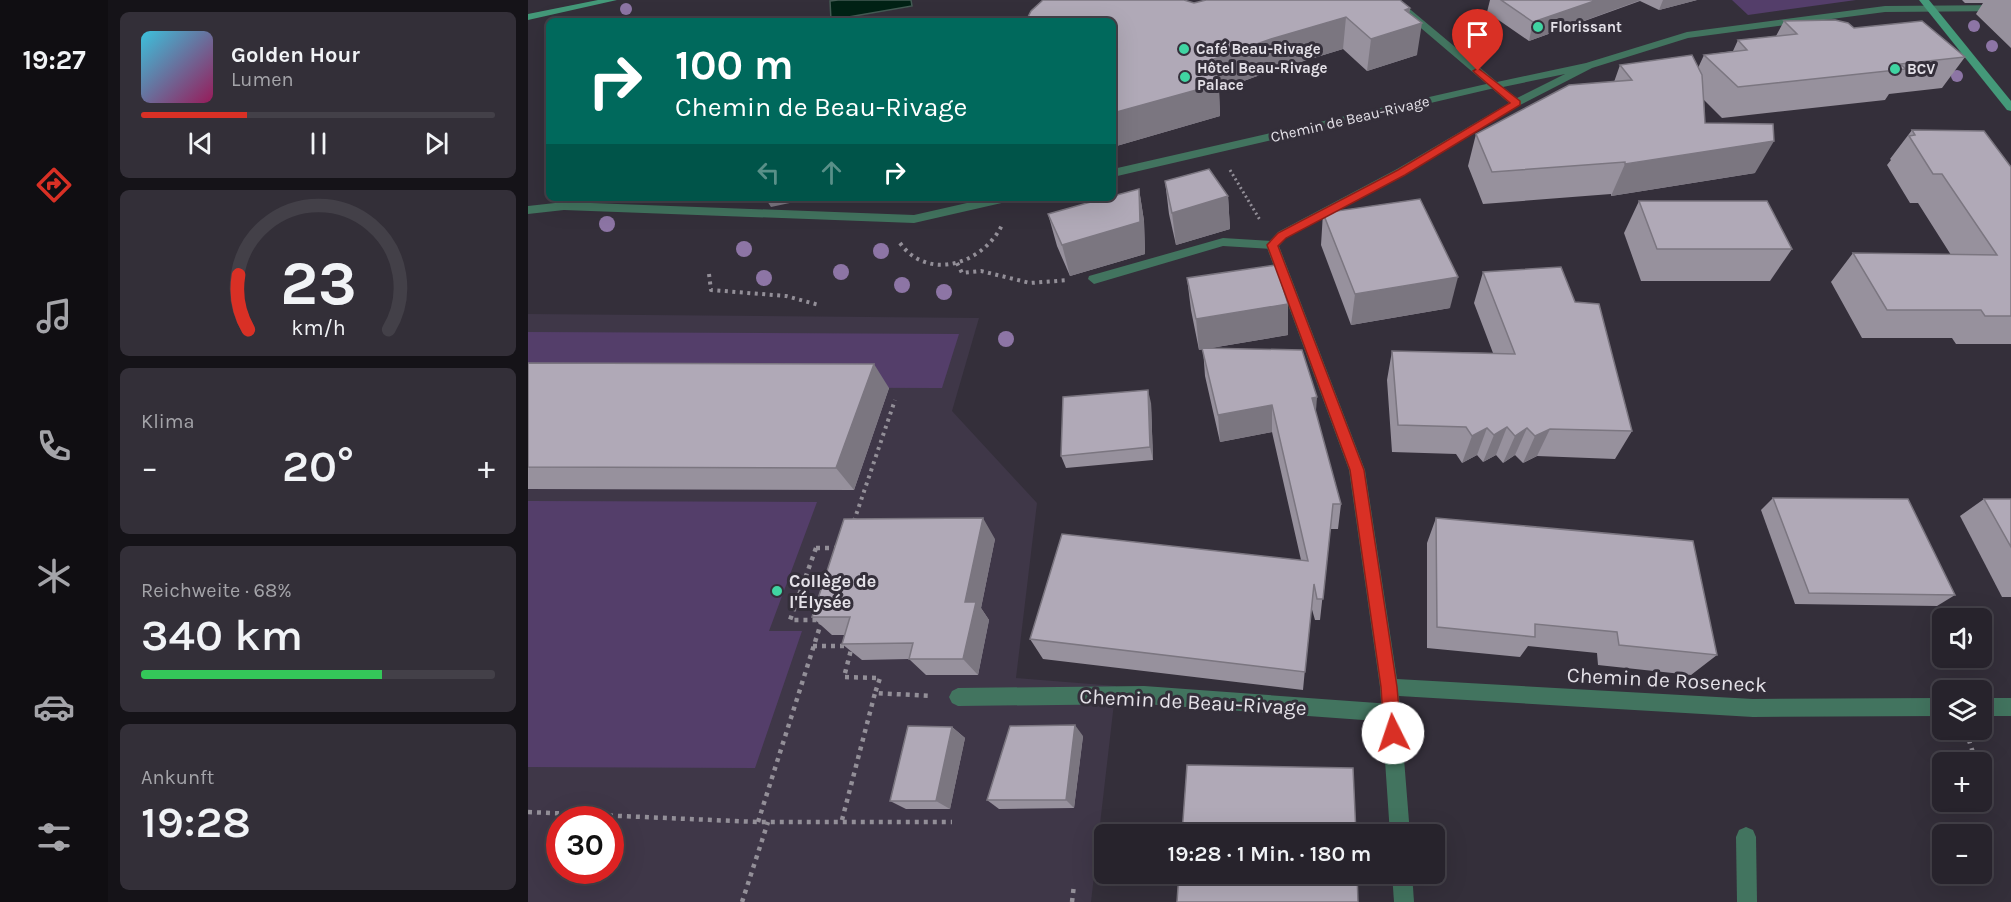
<!DOCTYPE html>
<html lang="de">
<head>
<meta charset="utf-8">
<style>
  :root { --surface:#27232c; --page:#332f38; --text:#f1f3f6; --muted:#a4a4a9; --line:#434048; --accent:#d93025 }
  body { margin:0; font-family:Karla,sans-serif; background:var(--page); color:var(--text); height:100vh; display:flex; flex-direction:column; font-size:22px; white-space:nowrap }
  * { box-sizing:border-box; margin:0 }
  p { font-size:20px; color:var(--muted) }
  .icon { flex:none; width:33px; height:33px; fill:none; stroke:currentColor; stroke-width:2; stroke-linecap:round; stroke-linejoin:round }
  .map { position:relative; flex:1; overflow:hidden }
  .panel { display:flex; flex-direction:column; gap:12px; padding:12px; background:#151318; width:420px }
  .panel>* { flex:none }
  .top-card { position:absolute; left:18px; top:18px; width:570px; height:183px; border-radius:9px; box-shadow:0 6px 24px #0002,0 0 0 2px var(--line); background:#00695c; color:#fff; overflow:hidden }
  .fabs { position:absolute; left:1404px; top:608px; display:grid; gap:12px }
  .fabs a { display:grid; place-items:center; width:60px; height:60px; border-radius:9px; background:var(--surface); box-shadow:0 6px 24px #0002,0 0 0 2px var(--line); font-size:30px }
  .speed { position:absolute; left:18px; top:806px; display:flex; gap:12px; font-size:30px; font-weight:700; text-align:center }
  .speed>* { display:grid; place-content:center; width:78px; height:78px; border-radius:50%; background:var(--surface); box-shadow:0 6px 24px #0002,0 0 0 2px var(--line); line-height:1 }
  .speed .limit { border:9px solid #d22; background:#fff; color:#111 }
  .pin { position:absolute; display:grid; place-items:center; width:51px; height:51px; color:#fff; margin:-62px -26px; border-radius:50% 50% 50% 0; rotate:-45deg; box-shadow:0 0 6px #0007 }
  .pin .icon { rotate:45deg }
  .me { position:absolute; width:66px; margin:-33px; rotate:356deg; stroke-linejoin:round; filter:drop-shadow(0 0 4px #0008) }
  .turn { display:flex; align-items:center; gap:21px; height:126px; padding:0 30px; font-size:27px }
  .turn .icon { width:78px; height:78px; stroke-width:2.5 }
  .turn b { display:block; font-size:42px; line-height:51px }
  .lanes { display:flex; align-items:center; height:57px; padding:0 30px; background:#0003; justify-content:center; gap:30px; direction:ltr }
  .lanes .off { opacity:.35 }
  .big { font-size:45px; font-weight:600; line-height:1.1 }
  .panel .card { flex:1; display:flex; flex-direction:column; justify-content:center; gap:9px; min-width:0; padding:0 21px; border-radius:9px; background:var(--page) }
  .panel .dial { align-items:center; gap:0 }
  .dial svg { height:156px; overflow:visible; fill:none; stroke:var(--line); stroke-width:7; stroke-linecap:round; text-anchor:middle }
  .dial text { fill:var(--text); stroke:none }
  .song { display:flex; align-items:center; gap:18px }
  .cover { width:72px; height:72px; border-radius:9px; background:linear-gradient(135deg,hsl(190 70% 55%),hsl(330 70% 35%)) }
  .played { height:6px; border-radius:3px; background:linear-gradient(90deg,var(--accent) 30%,var(--line) 30%) }
  .keys { display:flex; justify-content:space-around; direction:ltr }
  .heat { display:flex; justify-content:space-between; align-items:center; font-size:33px; direction:ltr }
  .charge { height:9px; border-radius:4px; background:linear-gradient(90deg,#34c759 68%,var(--line) 0) }
  .trip { position:absolute; left:566px; top:824px; width:351px; height:60px; border-radius:9px; background:var(--surface); box-shadow:0 6px 24px #0002,0 0 0 2px var(--line); font-weight:600; line-height:60px; text-align:center }
  main { display:flex; flex:1; min-height:0 }
  .dock { display:flex; flex-direction:column; width:108px; justify-content:space-around; align-items:center; background:#100e12; color:var(--muted) }
  .dock .icon { width:42px; height:42px }
  .dock .selected { color:var(--accent) }
  .dock b { font-size:27px; color:var(--text) }
  .map>svg:first-child { display:block }
  .built { fill:#3f3748; fill-rule:evenodd }
  .green { fill:#543e6a }
  .water { fill:#002215; stroke:#445b54; stroke-width:1.5 }
  .lines { fill:none; stroke-linecap:round; stroke-linejoin:round }
  .path-far2 { stroke:#938f98; stroke-width:3; stroke-dasharray:2 3; stroke-linecap:butt }
  .path-far1 { stroke:#938f98; stroke-width:4; stroke-dasharray:3 4.5; stroke-linecap:butt }
  .path { stroke:#938f98; stroke-width:4.5; stroke-dasharray:4 5; stroke-linecap:butt }
  .lane { fill:#42745f; fill-rule:evenodd }
  .street { fill:#42745f; fill-rule:evenodd }
  .secondary { fill:#449979; fill-rule:evenodd }
  .path-bridge { stroke:#938f98; stroke-width:4.5; stroke-dasharray:4 5; stroke-linecap:butt }
  .tree { fill:#8d75a5 }
  .wall { fill:#97919d }
  .shaded-wall { fill:#7b7680 }
  .building { fill:#b0a9b7; stroke:#7b7680; stroke-width:1.5 }
  .route { fill:#d93025; stroke:#8d1f18; stroke-width:1.5 }
  .poi-dot { fill:#40d4a2; stroke:#342f3a; stroke-width:2 }
  .labels { text-anchor:middle; dominant-baseline:central; stroke-width:6; stroke-linejoin:round; paint-order:stroke }
  .far-poi-label { font-size:15px; font-weight:bold; fill:#e4e1e8; stroke:#342f3a; text-anchor:start }
  .far-street-label { font-size:15px; fill:#e4e1e8; stroke:#342f3a }
  .poi-label { font-size:18px; font-weight:bold; fill:#e4e1e8; stroke:#342f3a; text-anchor:start }
  .near-street-label { font-size:21px; fill:#e4e1e8; stroke:#342f3a }
</style>
</head>
<body>
<main>
<nav class="dock">
<b>19:27</b>
<svg class="icon selected" aria-label="directions" viewBox="0 0 24 24"><path d="M12 3l9 9-9 9-9-9zM9 14v-3h6M13 9l2 2-2 2"/></svg>
<svg class="icon" aria-label="music" viewBox="0 0 24 24"><path d="M9 18V5l10-2v13"/><circle cx="6" cy="18" r="3"/><circle cx="16" cy="16" r="3"/></svg>
<svg class="icon" aria-label="phone" viewBox="0 0 24 24"><path d="M5 4h4l2 5-3 2q2 4 5 5l2-3 5 2v4C11 20 4 13 5 4z"/></svg>
<svg class="icon" aria-label="climate" viewBox="0 0 24 24"><path d="M12 3v18M4 7l16 10M4 17L20 7"/></svg>
<svg class="icon" aria-label="car" viewBox="0 0 24 24"><path d="M5 17H2v-5l4-1 3-4h7l3 4 3 1v5h-3M9 17h6M6 11h13"/><circle cx="7" cy="17" r="2"/><circle cx="17" cy="17" r="2"/></svg>
<svg class="icon" aria-label="filters" viewBox="0 0 24 24"><path d="M4 7h16M4 17h16"/><circle cx="9" cy="7" r="2"/><circle cx="15" cy="17" r="2"/></svg>
</nav>
<section class="panel">
<div class="card">
<div class="song"><i class="cover"></i><div><b>Golden Hour</b><p>Lumen</p></div></div>
<div class="played"></div>
<div class="keys"><svg class="icon" aria-label="previous" viewBox="0 0 24 24"><path d="M18 5L8 12l10 7zM5 5v14"/></svg><svg class="icon" aria-label="pause" viewBox="0 0 24 24"><path d="M8 5v14M16 5v14"/></svg><svg class="icon" aria-label="next" viewBox="0 0 24 24"><path d="M6 5l10 7-10 7zM19 5v14"/></svg></div>
</div>
<div class="card dial"><svg viewBox="0 0 100 80">
<path d="M14 69A42 42 0 1 1 86 69"/>
<path d="M14 69A42 42 0 0 1 9 41" stroke="#d93025"/>
<text x="50" y="56" font-size="32" font-weight="700">23</text>
<text x="50" y="72" font-size="11">km/h</text>
</svg></div>
<div class="card"><p>Klima</p>
<div class="heat"><a>−</a><b class="big">20°</b><a>+</a></div>
</div>
<div class="card"><p>Reichweite · 68%</p><b class="big">340 km</b><div class="charge"></div></div>
<div class="card"><p>Ankunft</p><b class="big">19:28</b></div>
</section>
<div class="map">
<svg width="1483" height="902" viewBox="0 0 1483 902">
  <rect width="100%" height="100%" fill="#342f3a"/>
  <path class="built" d="M0,314l451,4 -27,93 85,92 -21,175 100,8 -25,216h-563zM32,819h50v51h-50z"/>
  <g class="green">
    <polygon points="1204,0 1328,0 1220,15"/>
    <polygon points="0,332 431,334 414,388 0,387"/>
    <polygon points="0,501 289,502 241,631 274,631 227,768 0,767"/>
  </g>
  <polygon class="water" points="310,0 383,0 384,6 303,20 302,1"/>
  <g class="lines">
    <polyline class="path-far2" points="702,170 732,220"/>
    <g class="path-far1">
      <path d="M372,243c28,39 83,21 102,-18"/>
      <polyline points="429,263 434,273 453,271 502,283 541,280"/>
      <polyline points="181,274 183,290 258,296 291,305"/>
      <polyline points="326,521 367,400"/>
    </g>
    <g class="path">
      <polyline points="326,522 327,519"/>
      <polyline points="288,548 262,620 290,620"/>
      <polyline points="285,646 324,646 316,677 352,678 347,693"/>
      <polyline points="1438,731 1448,762"/>
      <polyline points="1454,778 1456,786"/>
      <polyline points="0,812 230,822 424,822"/>
      <polyline points="314,820 347,693 404,696"/>
      <polyline points="230,822 294,620"/>
      <polyline points="214,902 240,822"/>
      <polyline points="544,902 546,885"/>
    </g>
    <g class="lane">
      <polygon points="967,82 971,83 971,87 585,177 585,169"/>
      <polygon points="461,198 484,198 478,202 386,223 36,210 0,214 0,206 36,202 386,215"/>
      <polygon points="695,238 744,241 750,245 744,249 695,246 566,284 560,279 561,276"/>
      <polygon points="616,686 863,704 869,707 872,713 869,719 863,722 616,704 430,706 424,703 421,697 424,691 430,688"/>
      <polygon points="1218,827 1225,830 1228,837 1229,902 1209,902 1208,837 1211,830"/>
    </g>
    <g class="street">
      <path d="M860,0h11l98,82 89,-19 101,-31 198,-26 126,-1v6l-126,1 -197,26 -96,30 -72,37 -115,70 -119,63 -7,8 86,224 32,209 356,20 189,-1v18l-189,1 -354,-21 11,138h-20l-10,-147 -31,-217 -83,-225 12,-13 119,-63 112,-66zM1037,74l-48,24 -14,-11z"/>
      <rect x="1454" y="698" width="29" height="18"/>
      <polygon points="864,873 884,873 886,902 866,902"/>
    </g>
    <g class="secondary">
      <polygon points="70,0 89,0 0,20 0,14"/>
      <polygon points="1391,0 1401,0 1483,101 1483,111 1479,110"/>
    </g>
    <polyline class="path-bridge" points="288,548 309,548"/>
  </g>
  <g class="tree">
    <circle cx="98" cy="9" r="6"/>
    <circle cx="1446" cy="26" r="6"/>
    <circle cx="1464" cy="46" r="6"/>
    <circle cx="1429" cy="76" r="6"/>
    <circle cx="79" cy="224" r="8"/>
    <circle cx="216" cy="249" r="8"/>
    <circle cx="353" cy="251" r="8"/>
    <circle cx="313" cy="272" r="8"/>
    <circle cx="236" cy="278" r="8"/>
    <circle cx="374" cy="285" r="8"/>
    <circle cx="416" cy="292" r="8"/>
    <circle cx="478" cy="339" r="8"/>
  </g>
  <g class="wall">
    <polygon points="962,0 1169,0 1131,10 1112,1 1001,41 959,12"/>
    <polygon points="1434,0 1483,0 1483,48 1448,14 1455,3 1437,3"/>
    <polygon points="882,8 881,13 889,55 839,71 815,49 743,71 691,90 692,116 585,147 585,21"/>
    <polygon points="1256,21 1326,28 1437,57 1414,88 1361,94 1357,100 1194,118 1176,100 1177,123 1227,173 1083,196 1083,194 955,204 940,166 948,134 1086,82 1092,65 1170,68 1176,55 1205,51 1210,40 1248,36"/>
    <polygon points="1384,130 1483,167 1483,344 1428,344 1424,338 1334,338 1303,282 1325,253 1423,255 1390,203 1382,203 1359,165 1363,160 1362,159"/>
    <polygon points="637,181 700,196 702,229 648,245 641,214"/>
    <polygon points="611,189 616,221 617,254 542,276 529,246 520,214"/>
    <polygon points="1111,201 1264,249 1242,281 1113,281 1096,233"/>
    <polygon points="795,213 922,308 823,325 793,245"/>
    <polygon points="955,272 1047,302 1104,431 1087,459 1009,456 995,463 987,455 975,463 968,455 955,462 949,455 934,463 928,454 864,452 859,380 864,351 965,353 946,303"/>
    <polygon points="659,278 760,335 683,348 788,413 813,504 810,529 802,529 792,620 787,620 783,606 775,690 515,659 502,639 773,560 744,432 692,442 677,376 675,349 671,350 663,310"/>
    <polygon points="0,363 361,388 326,490 0,489"/>
    <polygon points="623,403 625,460 538,468 533,456"/>
    <polygon points="1245,498 1427,595 1409,606 1267,604 1233,510"/>
    <polygon points="1456,499 1483,499 1483,597 1474,597 1432,516"/>
    <polygon points="908,518 1189,655 1163,675 1070,665 1069,653 1000,646 992,657 899,648 899,543"/>
    <polygon points="467,539 453,608 461,620 450,675 398,675 381,659 334,660 314,644 317,635 304,635 284,617"/>
    <polygon points="424,727 437,738 422,809 378,809 362,801"/>
    <polygon points="555,736 546,808 471,809 459,800"/>
  </g>
  <g class="shaded-wall">
    <polygon points="1069,0 1113,0 1001,41 1005,22"/>
    <polygon points="1135,0 1169,0 1131,10"/>
    <polygon points="882,8 879,27 894,23 889,55 839,71 843,39 877,10"/>
    <polygon points="818,17 815,49 743,71 691,90 692,116 585,147 585,113 683,60 743,39"/>
    <polygon points="1246,141 1227,173 1083,196 1097,164"/>
    <polygon points="611,189 616,221 617,254 542,276 534,245"/>
    <polygon points="700,196 702,229 648,245 644,213"/>
    <polygon points="237,198 285,198 243,207"/>
    <polygon points="930,277 922,308 823,325 827,294"/>
    <polygon points="760,304 760,335 671,350 668,319"/>
    <polygon points="346,364 361,388 326,490 308,468"/>
    <polygon points="620,390 623,403 625,460 622,447"/>
    <polygon points="789,397 787,425 784,398"/>
    <polygon points="744,405 744,432 692,442 690,415"/>
    <polygon points="979,427 968,455 955,462 966,435"/>
    <polygon points="959,428 949,455 934,463 944,436"/>
    <polygon points="999,428 987,455 975,463 987,436"/>
    <polygon points="1022,429 1009,456 995,463 1007,436"/>
    <polygon points="455,518 467,539 453,608 461,620 450,675 435,659 437,602"/>
    <polygon points="547,725 555,736 546,808 538,800"/>
    <polygon points="424,727 437,738 422,809 408,801"/>
  </g>
  <g class="building">
    <polygon points="515,0 656,0 666,3 678,0 872,0 882,8 877,10 894,23 843,39 818,17 743,39 683,60 690,84 585,113 585,21 498,21 503,11"/>
    <polygon points="973,0 1069,0 1005,22"/>
    <polygon points="1307,20 1320,23 1326,28 1394,21 1437,57 1372,64 1378,69 1210,87 1176,55 1219,50 1210,40 1269,34 1256,21"/>
    <polygon points="1164,55 1174,75 1177,123 1245,124 1246,141 1097,164 1097,162 964,172 948,134 1041,85 1104,80 1092,65"/>
    <polygon points="1384,130 1456,131 1483,167 1483,316 1457,316 1453,310 1359,310 1325,253 1469,255 1414,174 1405,174 1381,136 1387,135"/>
    <polygon points="681,169 700,196 644,213 637,181"/>
    <polygon points="611,189 612,222 534,245 520,214 577,198 585,198 585,196"/>
    <polygon points="892,199 930,277 827,294 795,213"/>
    <polygon points="1111,201 1239,201 1264,249 1129,249"/>
    <polygon points="748,265 760,304 668,319 659,278"/>
    <polygon points="1033,267 1047,302 1071,304 1104,431 1022,429 1007,436 999,428 987,436 979,427 966,435 959,428 944,436 938,427 870,425 864,351 987,354 955,272"/>
    <polygon points="674,348 774,350 789,397 784,398 813,504 805,504 795,599 789,599 786,584 777,672 502,639 534,534 780,561 744,405 690,415"/>
    <polygon points="0,363 346,364 308,468 0,467"/>
    <polygon points="620,390 622,447 533,456 535,397"/>
    <polygon points="1245,498 1380,499 1427,595 1281,593"/>
    <polygon points="1456,499 1483,499 1483,547"/>
    <polygon points="455,518 437,602 448,602 435,659 381,659 385,643 314,644 322,617 284,617 316,519"/>
    <polygon points="908,518 1165,541 1189,655 1091,645 1089,632 1007,624 1007,637 909,627"/>
    <polygon points="547,725 538,800 459,800 482,726"/>
    <polygon points="380,726 424,727 408,801 362,801"/>
    <polygon points="659,765 825,768 828,834 654,834"/>
    <polygon points="651,873 829,873 830,902 649,902"/>
  </g>
  <polygon class="route" points="950,68 992,101 992,105 877,175 758,238 750,246 836,470 869,687 873,733 871,739 865,741 859,739 856,733 853,687 822,470 739,245 750,233 870,170 982,103 947,73 945,71"/>
  <g class="poi-dot">
    <circle cx="1010" cy="27" r="6"/>
    <circle cx="656" cy="49" r="6"/>
    <circle cx="1367" cy="69" r="6"/>
    <circle cx="657" cy="77" r="6"/>
    <circle cx="249" cy="591" r="6"/>
  </g>
  <g class="labels">
    <g class="far-poi-label">
      <text x="1022" y="27">Florissant</text>
      <text x="668" y="49">Café Beau-Rivage</text>
      <text x="669" y="68">Hôtel Beau-Rivage<tspan x="669" dy="17">Palace</tspan></text>
      <text x="1379" y="69">BCV</text>
    </g>
    <g class="far-street-label">
      <text transform="translate(822 119) rotate(-13)">Chemin de Beau-Rivage</text>
    </g>
    <g class="poi-label">
      <text x="261" y="581">Collège de<tspan x="261" dy="21">l'Élysée</tspan></text>
    </g>
    <g class="near-street-label">
      <text transform="translate(1139 680) rotate(3)">Chemin de Roseneck</text>
      <text transform="translate(665 702) rotate(3)">Chemin de Beau-Rivage</text>
    </g>
  </g>
</svg>
<div class="fabs">
<a><svg class="icon" aria-label="sound" viewBox="0 0 24 24"><path d="M4 9h4l5-4v14l-5-4H4zM17 9q2 3 0 6"/></svg></a>
<a><svg class="icon" aria-label="layers" viewBox="0 0 24 24"><path d="M12 4l9 5-9 5-9-5zM3 14l9 5 9-5"/></svg></a>
<a>+</a>
<a>−</a>
</div>
<div class="speed"><div class="limit">30</div></div>
<div class="pin" style="left:950px;top:71px;background:#d93025"><svg class="icon" aria-label="arrive" viewBox="0 0 24 24"><path d="M6 21V4h12l-3 4 3 4H6"/></svg></div>
<svg class="me" style="left:865px;top:733px" viewBox="-20 -20 40 40"><circle r="19" fill="#fff"/><path d="M0-13L10 11 0 6-10 11z" fill="#d93025"/></svg>
<div class="trip">19:28 · 1 Min. · 180 m</div>
<div class="top-card">
<div class="turn"><svg class="icon" aria-label="right" viewBox="0 0 24 24"><path d="M7 20v-9h11M14 6l5 5-5 5"/></svg><div><b>100 m</b>Chemin de Beau-Rivage</div></div>
<div class="lanes"><svg class="icon off" aria-label="left" viewBox="0 0 24 24"><path d="M17 20v-9H6M10 6l-5 5 5 5"/></svg><svg class="icon off" aria-label="ahead" viewBox="0 0 24 24"><path d="M12 20V5M6 11l6-6 6 6"/></svg><svg class="icon" aria-label="right" viewBox="0 0 24 24"><path d="M7 20v-9h11M14 6l5 5-5 5"/></svg></div>
</div>
</div>
</main>
</body>
</html>
